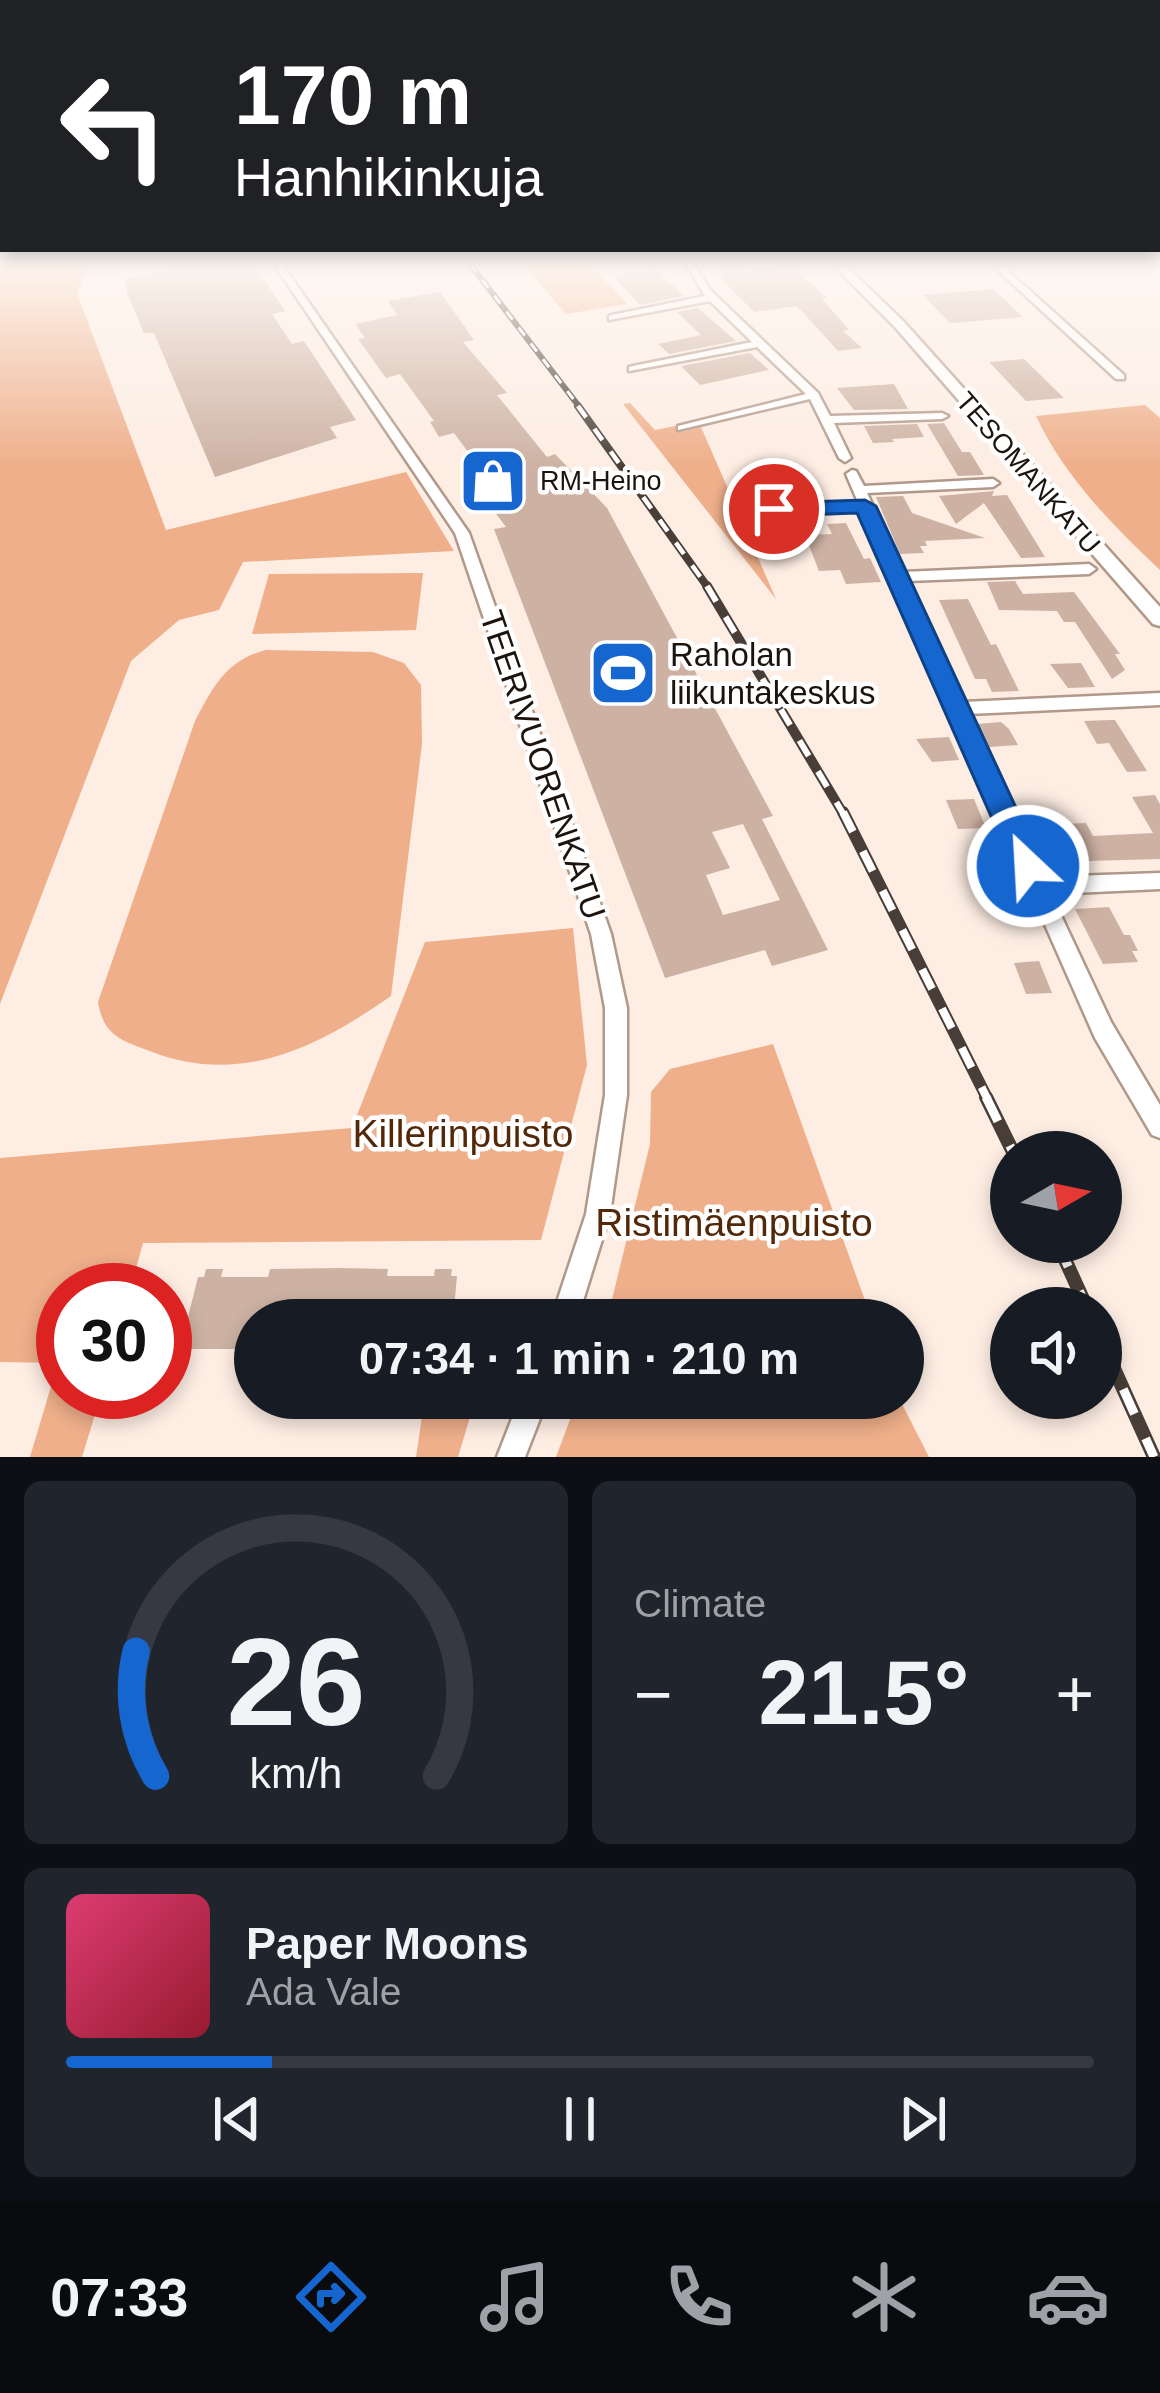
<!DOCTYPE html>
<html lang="en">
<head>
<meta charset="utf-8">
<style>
  :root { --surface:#171b24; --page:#20242c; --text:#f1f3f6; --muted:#9ea1a6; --line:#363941; --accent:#1666d0 }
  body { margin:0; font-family:Helvetica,sans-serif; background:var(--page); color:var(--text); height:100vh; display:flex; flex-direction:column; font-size:45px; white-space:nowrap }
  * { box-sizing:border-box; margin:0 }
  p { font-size:39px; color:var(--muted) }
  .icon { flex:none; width:66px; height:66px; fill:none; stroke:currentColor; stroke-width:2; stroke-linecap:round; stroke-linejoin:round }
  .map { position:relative; height:1457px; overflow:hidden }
  .drawer { display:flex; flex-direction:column; gap:24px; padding:24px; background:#0d0f14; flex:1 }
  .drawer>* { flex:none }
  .banner { position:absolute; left:0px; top:0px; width:1161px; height:252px; box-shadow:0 6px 18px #0003; background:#202124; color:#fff; overflow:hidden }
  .needle { width:78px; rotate:81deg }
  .buttons { position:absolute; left:990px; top:1131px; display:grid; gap:24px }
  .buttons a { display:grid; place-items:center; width:132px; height:132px; border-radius:50%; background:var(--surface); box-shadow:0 6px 18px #0003; font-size:60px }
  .speed { position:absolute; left:36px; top:1263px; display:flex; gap:24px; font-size:60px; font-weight:700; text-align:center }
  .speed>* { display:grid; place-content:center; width:156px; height:156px; border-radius:50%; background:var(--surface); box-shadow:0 6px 18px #0003; line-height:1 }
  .speed .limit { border:18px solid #d22; background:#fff; color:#111 }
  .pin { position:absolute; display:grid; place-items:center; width:102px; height:102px; color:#fff; margin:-51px; border:6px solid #fff; border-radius:50%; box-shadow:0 3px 12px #0007 }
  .me { position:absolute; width:132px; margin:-66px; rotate:335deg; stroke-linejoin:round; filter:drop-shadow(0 0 9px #0008) }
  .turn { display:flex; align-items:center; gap:42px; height:252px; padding:0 36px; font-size:54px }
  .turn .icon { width:156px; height:156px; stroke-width:2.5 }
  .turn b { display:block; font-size:84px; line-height:102px }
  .big { font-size:90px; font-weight:700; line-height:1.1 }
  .drawer .widget { flex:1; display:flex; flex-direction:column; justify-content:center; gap:18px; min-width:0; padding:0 42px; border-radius:18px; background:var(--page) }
  .drawer .dial { align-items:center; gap:0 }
  .dial svg { height:312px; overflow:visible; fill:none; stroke:var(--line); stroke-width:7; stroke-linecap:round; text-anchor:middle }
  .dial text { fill:var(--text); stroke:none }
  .song { display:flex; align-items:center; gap:36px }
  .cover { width:144px; height:144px; border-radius:18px; background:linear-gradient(135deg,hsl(340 70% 55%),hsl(350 70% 35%)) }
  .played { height:12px; border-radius:6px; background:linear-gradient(90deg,var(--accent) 20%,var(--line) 20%) }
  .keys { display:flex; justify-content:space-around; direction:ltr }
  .heat { display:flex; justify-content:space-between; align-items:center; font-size:66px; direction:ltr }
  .drawer .tiles { flex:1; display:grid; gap:24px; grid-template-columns:1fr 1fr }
  .widget:last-child { grid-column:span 2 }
  .trip { position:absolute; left:234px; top:1299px; width:690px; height:120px; border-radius:60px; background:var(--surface); box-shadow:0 6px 18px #0003; font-weight:700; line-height:120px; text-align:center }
  .tab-bar { display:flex; height:192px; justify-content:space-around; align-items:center; background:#090b0e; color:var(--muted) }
  .tab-bar .icon { width:84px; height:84px }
  .tab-bar .current { color:var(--accent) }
  .tab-bar b { font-size:54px; color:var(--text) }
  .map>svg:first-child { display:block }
  .green { fill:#eeaf8a }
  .building { fill:#cdb2a3; fill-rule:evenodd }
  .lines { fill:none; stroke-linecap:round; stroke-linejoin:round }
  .minor-casing { stroke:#b19889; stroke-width:5 }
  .secondary-casing { stroke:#b19889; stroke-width:5 }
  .minor { fill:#fff; fill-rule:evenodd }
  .secondary { fill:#fff; fill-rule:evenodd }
  .rail-far4-casing { stroke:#483e37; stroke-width:6 }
  .rail-far3-casing { stroke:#483e37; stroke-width:8 }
  .rail-far2-casing { stroke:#483e37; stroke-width:10 }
  .rail-far1-casing { stroke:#483e37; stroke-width:12 }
  .rail-casing { stroke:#483e37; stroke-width:14 }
  .rail-far4 { stroke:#fefefe; stroke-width:3; stroke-dasharray:10; stroke-linecap:butt }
  .rail-far3 { stroke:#fefefe; stroke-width:4.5; stroke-dasharray:14; stroke-linecap:butt }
  .rail-far2 { stroke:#fefefe; stroke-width:6; stroke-dasharray:18; stroke-linecap:butt }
  .rail-far1 { stroke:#fefefe; stroke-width:8; stroke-dasharray:22; stroke-linecap:butt }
  .rail { stroke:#fefefe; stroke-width:9; stroke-dasharray:27; stroke-linecap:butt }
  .route { fill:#1666d0; stroke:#0e4287; stroke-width:3 }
  .labels { text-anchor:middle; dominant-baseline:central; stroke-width:9; stroke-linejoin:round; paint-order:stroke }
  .far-street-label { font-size:27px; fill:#1c130d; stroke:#fefefe }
  .far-poi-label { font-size:27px; fill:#1c130d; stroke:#fefefe; text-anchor:start }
  .poi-label { font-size:33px; fill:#1c130d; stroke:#fefefe; text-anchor:start }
  .street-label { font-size:33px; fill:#1c130d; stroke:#fefefe }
  .near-park-label { font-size:39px; fill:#532809; stroke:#fefefe }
</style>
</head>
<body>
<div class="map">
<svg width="1160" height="1457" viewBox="0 0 1160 1457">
  <rect width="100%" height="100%" fill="#fdede3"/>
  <g class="green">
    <polygon points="0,264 89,264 77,293 166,530 406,472 454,551 243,562 219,610 179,620 131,661 0,1004"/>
    <polygon points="523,264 589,264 627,304 566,314"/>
    <polygon points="630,403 655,430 675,426 681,432 701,427 776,599 623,404"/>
    <path d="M1145,405l15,13v152c-48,-45 -96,-94 -124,-154z"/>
    <polygon points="423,573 416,630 252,634 269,574"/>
    <path d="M266,650l107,2 31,11 17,22 1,59 -31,252c-76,53 -152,91 -244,54 -27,-10 -44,-16 -49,-48l97,-281c17,-33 32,-62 71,-71z"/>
    <polygon points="573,928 587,1065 541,1240 143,1243 130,1290 63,1290 63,1392 102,1392 82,1457 30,1457 58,1363 0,1362 0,1158 352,1128 425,942"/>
    <polygon points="773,1044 872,1320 607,1320 650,1144 651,1092 670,1069"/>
    <polygon points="578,1398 899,1398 929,1457 556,1457"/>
    <polygon points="424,1403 473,1407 458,1457 416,1457"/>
  </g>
  <g class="building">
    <polygon points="179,264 254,264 285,311 272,314 292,344 304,341 356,420 330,427 337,438 215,477 154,333 144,333 127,293 125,279 182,268"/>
    <polygon points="713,264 737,264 744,271 789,264 827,298 822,299 849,330 843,331 862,348 838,351 797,306 754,312 718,276 724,274"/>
    <polygon points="655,269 684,296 640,305 613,276"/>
    <polygon points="993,289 1023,317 950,323 923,295"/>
    <path d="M440,292l34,48 -11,2 44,51 -10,2 50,62 8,-3 52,54 166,308 -11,3 66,131 -56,16 -7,-16 -100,28 -171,-449 12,-2 -21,-28 15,-4 -46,-62 -15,4 -9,-15 4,-1 -34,-47 -14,4 -28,-39 7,-1 -10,-14 42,-9 -9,-14zM743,824l37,76 -57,15 -17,-40 24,-7 -18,-36z"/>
    <polygon points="698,308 736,341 669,354 658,344 701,335 677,312"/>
    <polygon points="750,353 769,370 700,385 681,366"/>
    <polygon points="1024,359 1064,398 1026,401 989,362"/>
    <polygon points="894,384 908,409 854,410 837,388"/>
    <polygon points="944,423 962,452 970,452 984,475 958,476 927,424"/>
    <polygon points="917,424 924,437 892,439 894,442 873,443 864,426"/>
    <polygon points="994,491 992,496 1007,495 1045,557 1021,558 984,503 956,524 939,496"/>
    <polygon points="903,496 912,513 985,538 925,541 927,546 920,546 924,553 900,554 876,497"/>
    <polygon points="846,523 864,559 870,558 881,582 846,584 840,570 819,571 805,535 832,534 827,524"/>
    <polygon points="1015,581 1023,594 1074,592 1120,654 1115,654 1125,670 1112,679 1075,622 1064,622 1057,611 999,610 987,582"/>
    <polygon points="968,599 991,645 996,644 1019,691 992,692 986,679 975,679 939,600"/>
    <polygon points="1081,663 1095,687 1068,688 1050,664"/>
    <polygon points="1110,720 1115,720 1147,771 1127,772 1109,743 1097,744 1084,721"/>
    <polygon points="1001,722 1009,729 1018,745 989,747 977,724"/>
    <polygon points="949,737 959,760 932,762 916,739"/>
    <polygon points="1155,795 1160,804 1160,859 1054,862 1042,838 1067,837 1061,824 1086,823 1093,836 1153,833 1132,797"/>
    <polygon points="974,799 986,828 958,829 946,800"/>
    <polygon points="1007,877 1020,906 992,908 980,879"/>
    <polygon points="1109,907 1124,935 1130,935 1138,951 1132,951 1138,962 1103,964 1075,909"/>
    <polygon points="1039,961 1052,993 1026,994 1014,963"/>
    <polygon points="340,1268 388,1269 387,1276 434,1276 435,1269 452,1269 451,1276 457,1276 453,1320 255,1320 255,1349 180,1349 198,1277 204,1277 206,1269 223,1269 221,1277 268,1277 270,1269"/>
  </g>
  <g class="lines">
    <defs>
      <g id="minor">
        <polygon points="274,264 282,264 469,533 611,934 627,1008 627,1095 610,1214 577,1320 551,1320 586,1214 605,1095 605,1008 591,934 455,533"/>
        <polygon points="686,264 694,264 710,290 818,393 830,416 942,413 948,416 942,419 834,423 851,458 845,462 839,458 810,399 678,430 678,426 806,394 757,347 629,371 629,367 633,366 752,342 710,301 609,320 609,316 612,315 705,296"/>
        <polygon points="991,264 1000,264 1124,375 1124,379 1116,379"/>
        <polygon points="852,470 856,471 864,486 993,479 999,483 993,487 867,493 903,572 1089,564 1096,569 1089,574 908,581 963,702 1160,693 1160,705 968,714 1044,877 1160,873 1160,889 1051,894 1111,1022 1160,1105 1160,1138 1152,1135 1095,1038 862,510 750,514 744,510 750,506 858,502 846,474"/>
        <polygon points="520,1398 548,1398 525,1457 497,1457"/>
      </g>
      <polygon id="secondary" points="832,264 844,264 903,321 1160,607 1160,626 1153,624 895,327"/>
    </defs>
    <use href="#minor" class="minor-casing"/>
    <use href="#secondary" class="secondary-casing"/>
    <use href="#minor" class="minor"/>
    <use href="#secondary" class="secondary"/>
    <defs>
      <polyline id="rail-far4" points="470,264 581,409"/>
      <polyline id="rail-far3" points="578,406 709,589"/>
      <polyline id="rail-far2" points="707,586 844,815"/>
      <polyline id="rail-far1" points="843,812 988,1100"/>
      <g id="rail">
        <polyline points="986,1097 1013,1152"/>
        <polyline points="1057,1242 1087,1308"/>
        <polyline points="1101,1340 1154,1457"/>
      </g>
    </defs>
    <use href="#rail-far4" class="rail-far4-casing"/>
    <use href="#rail-far3" class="rail-far3-casing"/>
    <use href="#rail-far2" class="rail-far2-casing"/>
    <use href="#rail-far1" class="rail-far1-casing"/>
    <use href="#rail" class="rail-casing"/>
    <use href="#rail-far4" class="rail-far4"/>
    <use href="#rail-far3" class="rail-far3"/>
    <use href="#rail-far2" class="rail-far2"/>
    <use href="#rail-far1" class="rail-far1"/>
    <use href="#rail" class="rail"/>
  </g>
  <linearGradient id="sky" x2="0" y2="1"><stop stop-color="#95c0ee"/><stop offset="0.56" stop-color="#fef7f2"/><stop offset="1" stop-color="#fef7f2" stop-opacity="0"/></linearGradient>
  <rect width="1160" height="468" fill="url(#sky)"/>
  <polygon class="route" points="865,500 876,506 1043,866 1039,875 1028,879 1017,875 857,513 774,516 764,509 774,503"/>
  <defs>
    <symbol id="shop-square" viewBox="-11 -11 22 22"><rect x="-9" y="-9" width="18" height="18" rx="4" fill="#1666d0" stroke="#fefefe"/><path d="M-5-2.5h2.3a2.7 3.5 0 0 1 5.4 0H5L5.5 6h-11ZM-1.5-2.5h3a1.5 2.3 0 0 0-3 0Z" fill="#fff"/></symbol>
    <symbol id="stadium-square" viewBox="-11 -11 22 22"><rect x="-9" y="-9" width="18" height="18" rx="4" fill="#1666d0" stroke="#fefefe"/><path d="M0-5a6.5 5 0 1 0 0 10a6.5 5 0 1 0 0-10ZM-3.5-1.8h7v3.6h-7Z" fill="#fff"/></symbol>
  </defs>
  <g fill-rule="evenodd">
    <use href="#shop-square" x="455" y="443" width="76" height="76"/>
    <use href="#stadium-square" x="585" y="635" width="76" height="76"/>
  </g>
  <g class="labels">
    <g class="far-street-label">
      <text transform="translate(1028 473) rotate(49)">TESOMANKATU</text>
    </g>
    <g class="far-poi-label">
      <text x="540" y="481">RM-Heino</text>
    </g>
    <g class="poi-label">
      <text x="670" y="654">Raholan<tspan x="670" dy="38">liikuntakeskus</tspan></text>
    </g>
    <g class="street-label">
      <text transform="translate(543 765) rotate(71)">TEERIVUORENKATU</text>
    </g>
    <g class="near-park-label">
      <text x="463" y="1133">Killerinpuisto</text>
      <text x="734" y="1222">Ristimäenpuisto</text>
    </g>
  </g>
</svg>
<div class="buttons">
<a><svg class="needle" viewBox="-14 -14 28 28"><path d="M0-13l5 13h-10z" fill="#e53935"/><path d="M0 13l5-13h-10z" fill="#9ea1a6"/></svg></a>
<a><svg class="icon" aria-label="sound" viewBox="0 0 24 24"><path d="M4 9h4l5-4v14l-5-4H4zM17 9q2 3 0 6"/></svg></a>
</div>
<div class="speed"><div class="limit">30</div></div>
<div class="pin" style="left:774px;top:509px;background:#d93025"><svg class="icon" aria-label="arrive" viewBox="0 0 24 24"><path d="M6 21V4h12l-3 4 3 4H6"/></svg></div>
<svg class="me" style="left:1028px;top:866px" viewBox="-20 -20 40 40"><circle r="17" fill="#1666d0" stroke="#fff" stroke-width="3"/><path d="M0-11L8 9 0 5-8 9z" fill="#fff"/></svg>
<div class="trip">07:34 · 1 min · 210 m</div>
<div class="banner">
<div class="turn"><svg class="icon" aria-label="left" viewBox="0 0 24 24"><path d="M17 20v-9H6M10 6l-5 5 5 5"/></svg><div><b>170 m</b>Hanhikinkuja</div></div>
</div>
</div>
<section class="drawer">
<div class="tiles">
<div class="widget dial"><svg viewBox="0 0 100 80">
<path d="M14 69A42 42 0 1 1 86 69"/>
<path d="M14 69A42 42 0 0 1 9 37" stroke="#1666d0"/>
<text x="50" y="56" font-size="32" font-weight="700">26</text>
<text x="50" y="72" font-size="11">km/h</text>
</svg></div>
<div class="widget"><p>Climate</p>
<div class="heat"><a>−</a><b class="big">21.5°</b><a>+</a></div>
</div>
<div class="widget">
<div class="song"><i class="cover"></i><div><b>Paper Moons</b><p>Ada Vale</p></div></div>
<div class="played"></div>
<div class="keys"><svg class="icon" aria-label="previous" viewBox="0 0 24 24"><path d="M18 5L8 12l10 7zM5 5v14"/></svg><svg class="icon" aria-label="pause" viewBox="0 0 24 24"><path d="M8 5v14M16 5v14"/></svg><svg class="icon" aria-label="next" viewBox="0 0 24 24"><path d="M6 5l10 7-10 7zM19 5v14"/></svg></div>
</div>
</div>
</section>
<nav class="tab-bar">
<b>07:33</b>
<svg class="icon current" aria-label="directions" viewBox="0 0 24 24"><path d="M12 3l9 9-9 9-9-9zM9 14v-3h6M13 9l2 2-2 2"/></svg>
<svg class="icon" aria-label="music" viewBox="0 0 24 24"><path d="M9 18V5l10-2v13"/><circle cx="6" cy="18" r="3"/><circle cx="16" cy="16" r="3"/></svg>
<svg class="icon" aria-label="phone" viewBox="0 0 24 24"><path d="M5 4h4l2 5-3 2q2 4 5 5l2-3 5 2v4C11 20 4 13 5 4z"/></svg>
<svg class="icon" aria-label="climate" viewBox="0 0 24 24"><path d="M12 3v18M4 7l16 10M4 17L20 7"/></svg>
<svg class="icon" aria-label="car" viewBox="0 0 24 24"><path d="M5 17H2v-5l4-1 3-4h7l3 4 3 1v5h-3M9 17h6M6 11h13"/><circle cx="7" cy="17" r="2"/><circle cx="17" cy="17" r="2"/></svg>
</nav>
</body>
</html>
